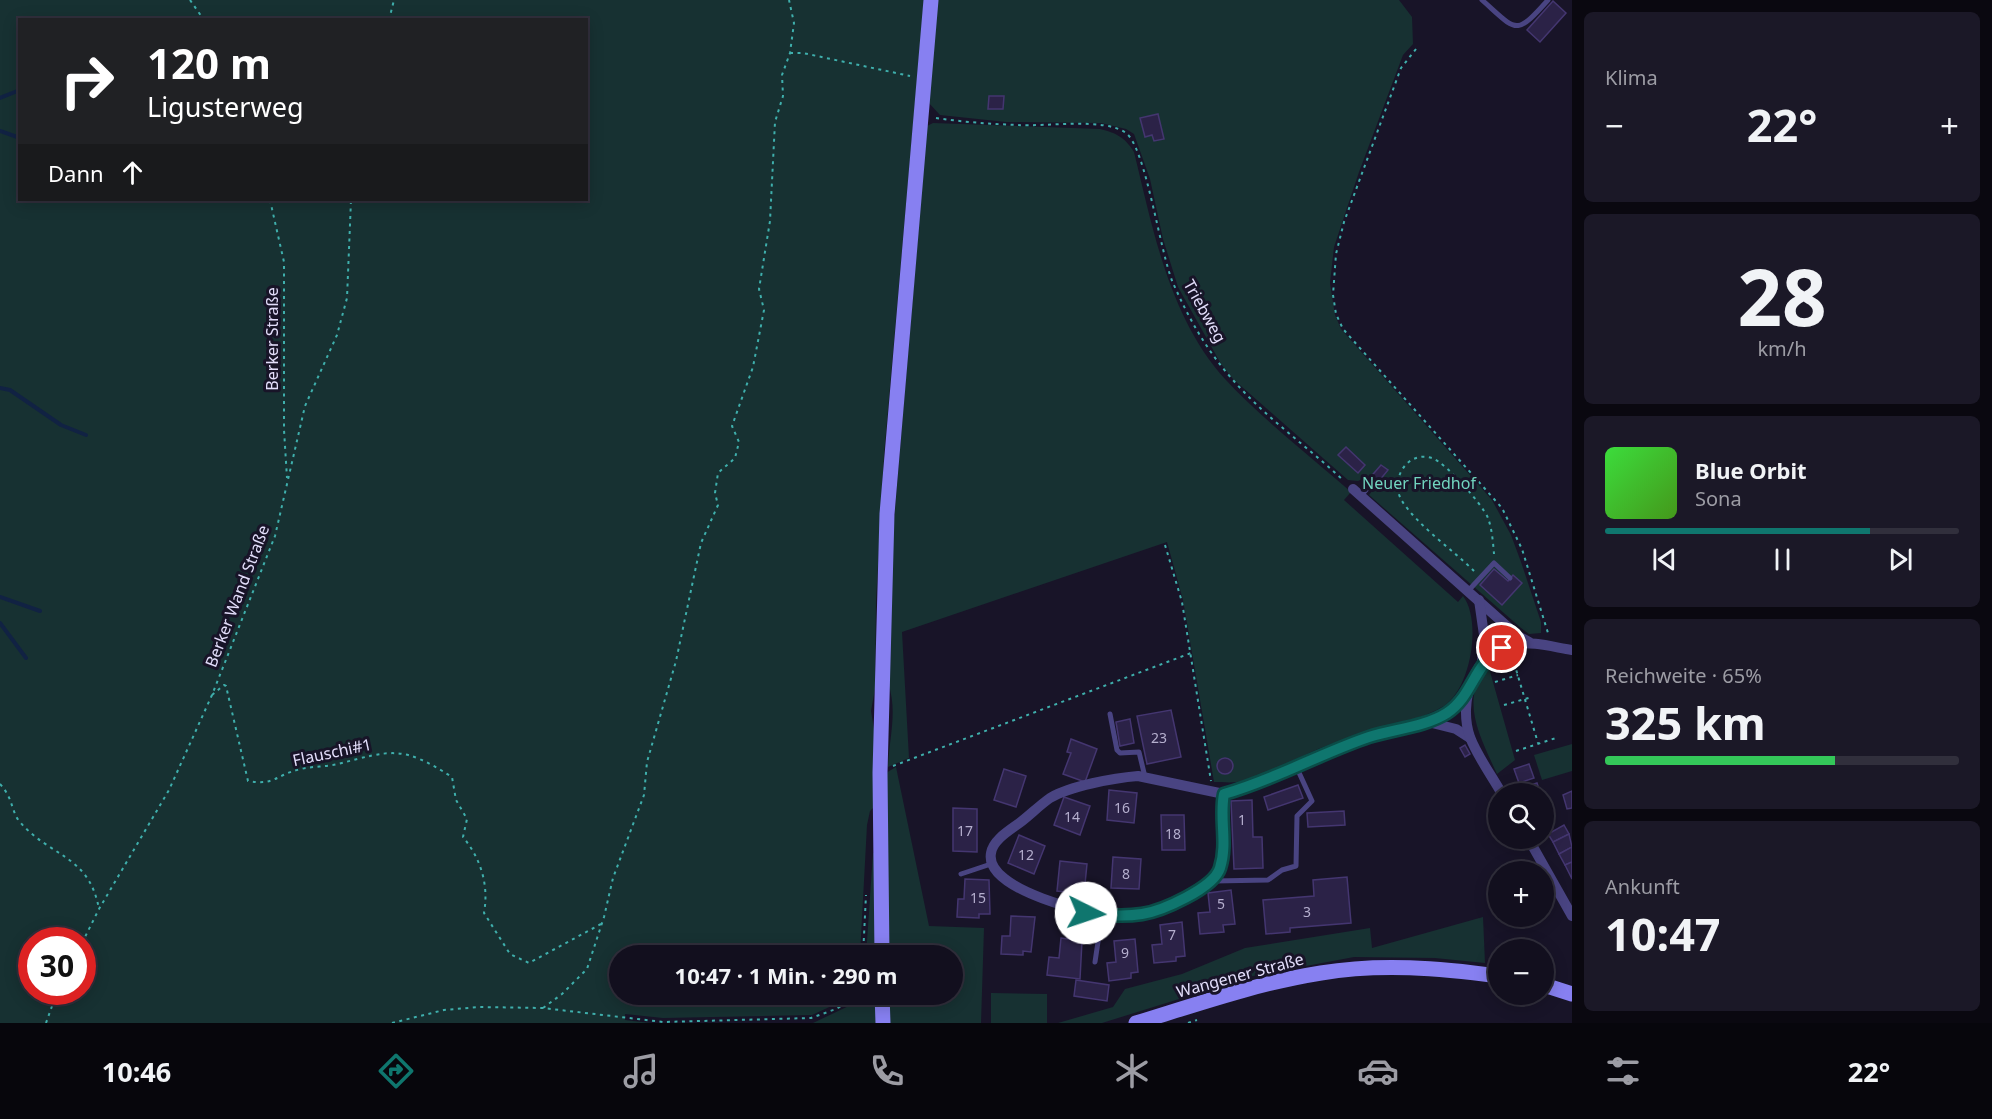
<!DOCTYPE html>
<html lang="de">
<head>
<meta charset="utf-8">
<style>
  :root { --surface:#120f1e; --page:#1b1827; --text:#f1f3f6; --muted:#9c9ca4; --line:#312f3c; --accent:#0f766e }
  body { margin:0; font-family:"Noto Sans",sans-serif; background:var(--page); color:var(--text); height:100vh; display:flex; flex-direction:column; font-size:22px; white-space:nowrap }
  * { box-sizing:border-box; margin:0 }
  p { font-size:20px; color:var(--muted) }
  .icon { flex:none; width:33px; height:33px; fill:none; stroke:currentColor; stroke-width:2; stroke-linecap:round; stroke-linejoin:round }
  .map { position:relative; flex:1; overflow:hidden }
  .details { display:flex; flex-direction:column; gap:12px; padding:12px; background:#0a0810; width:420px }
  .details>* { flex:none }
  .hud { position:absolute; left:18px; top:18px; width:570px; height:183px; border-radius:0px; box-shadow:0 3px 15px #0003,0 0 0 2px var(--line); background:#202124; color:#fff; overflow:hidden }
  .buttons { position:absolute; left:1488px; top:783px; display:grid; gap:12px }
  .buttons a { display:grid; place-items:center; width:66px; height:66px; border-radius:50%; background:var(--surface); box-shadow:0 3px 15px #0003,0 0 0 2px var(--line); font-size:30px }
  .speed { position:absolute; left:18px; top:927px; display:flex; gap:12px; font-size:30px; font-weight:700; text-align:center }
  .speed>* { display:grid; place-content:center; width:78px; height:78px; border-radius:50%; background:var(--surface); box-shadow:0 3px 15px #0003,0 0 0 2px var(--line); line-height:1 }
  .speed .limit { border:9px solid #d22; background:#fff; color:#111 }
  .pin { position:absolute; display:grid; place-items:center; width:51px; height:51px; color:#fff; margin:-26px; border:3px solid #fff; border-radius:50%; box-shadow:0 2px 6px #0007 }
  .me { position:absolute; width:66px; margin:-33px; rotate:94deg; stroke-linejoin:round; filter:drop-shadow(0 0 4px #0008) }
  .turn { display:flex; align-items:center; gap:21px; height:126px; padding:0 30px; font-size:27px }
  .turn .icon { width:78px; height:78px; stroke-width:2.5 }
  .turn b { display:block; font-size:42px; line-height:51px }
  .then { display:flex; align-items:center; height:57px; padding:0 30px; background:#0003; gap:12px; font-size:22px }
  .big { font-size:45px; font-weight:700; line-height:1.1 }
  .details .card { flex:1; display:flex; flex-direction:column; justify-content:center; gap:9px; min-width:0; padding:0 21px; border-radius:9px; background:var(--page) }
  .details .dial { align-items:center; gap:0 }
  .dial b { font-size:78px; line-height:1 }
  .song { display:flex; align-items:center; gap:18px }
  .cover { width:72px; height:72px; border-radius:9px; background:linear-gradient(135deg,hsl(120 70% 55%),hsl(100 70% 35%)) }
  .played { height:6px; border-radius:3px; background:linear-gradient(90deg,var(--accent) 75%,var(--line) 75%) }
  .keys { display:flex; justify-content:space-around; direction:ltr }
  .heat { display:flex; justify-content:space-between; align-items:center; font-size:33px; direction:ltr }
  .charge { height:9px; border-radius:4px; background:linear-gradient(90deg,#34c759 65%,var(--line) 0) }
  .trip { position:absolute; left:609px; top:945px; width:354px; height:60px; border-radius:30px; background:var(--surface); box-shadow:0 3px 15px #0003,0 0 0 2px var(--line); font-weight:700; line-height:60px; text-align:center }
  .tabs { display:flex; height:96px; justify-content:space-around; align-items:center; background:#07060c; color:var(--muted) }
  .tabs .icon { width:42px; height:42px }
  .tabs .active { color:var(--accent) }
  .tabs b { font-size:27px; color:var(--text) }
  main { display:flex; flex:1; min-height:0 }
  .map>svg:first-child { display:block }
  .green { fill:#173132; fill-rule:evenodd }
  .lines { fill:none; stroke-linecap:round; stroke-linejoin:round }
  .stream { stroke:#112243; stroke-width:4 }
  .building { fill:#2b2247; stroke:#443670; stroke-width:1.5 }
  .path { stroke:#3fafac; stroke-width:2; stroke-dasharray:3 4.5; stroke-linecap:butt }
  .lane { stroke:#494482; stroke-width:5 }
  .street { stroke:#494482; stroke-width:10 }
  .secondary { stroke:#8780f1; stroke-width:15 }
  .route-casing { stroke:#0a4d48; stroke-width:15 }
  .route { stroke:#0f766e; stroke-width:10 }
  .labels { text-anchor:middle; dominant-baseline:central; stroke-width:6; stroke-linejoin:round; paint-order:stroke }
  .number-label { font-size:14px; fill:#b5afce }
  .street-label { font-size:16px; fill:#e3defb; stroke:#181428 }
  .park-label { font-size:16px; fill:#71d5bf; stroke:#181428 }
</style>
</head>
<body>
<main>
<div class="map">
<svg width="1572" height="1023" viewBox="0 0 1572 1023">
  <rect width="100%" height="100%" fill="#181428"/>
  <g class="green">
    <path d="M0,0h924l-40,455 -8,146 -1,88 -4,22 4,24 1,70 -6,6 -3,14 -7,130 -240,1v38l231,1 -2,3 -37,17 -149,3 -38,-4v6l26,3h-651zM20,20h566v180h-566zM32,940h50v52h-50z"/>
    <polygon points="938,0 1399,0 1412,17 1413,44 1403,55 1359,172 1334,247 1330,283 1335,315 1341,329 1492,500 1511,535 1521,562 1541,622 1541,633 1529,634 1521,628 1369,495 1375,487 1365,478 1358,481 1348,480 1233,379 1221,364 1178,287 1163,239 1150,179 1134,134 1126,129 1101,123 1006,122 940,115 928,102"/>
    <path d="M933,123l167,6c16,4 25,8 34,23 19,77 35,165 91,227 36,39 85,77 126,113l-7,8 114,102 5,-6c19,25 8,92 -19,110 -28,17 -85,27 -118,40 -23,8 -68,34 -89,36 -7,1 -16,0 -23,0l-31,-182 -16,-58 -265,90 7,126 -21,9c1,-29 10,-56 0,-84l5,-149 34,-408z"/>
    <path d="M1508,651l3,11 -22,6 26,92 -18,14c-22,-48 -44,-88 11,-123z"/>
    <polygon points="1572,744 1572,771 1542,780 1534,755"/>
    <polygon points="896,767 929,926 984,928 981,1023 887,1023 887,995 952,994 952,956 887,955 886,773"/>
    <polygon points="873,853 876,853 876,955 866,956"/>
    <polygon points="1483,917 1485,963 1435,958 1354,957 1253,976 1102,1023 1058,1023 1113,1007 1125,989 1182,974 1245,948 1370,928 1372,948"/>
    <polygon points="991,993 1047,994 1047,1023 991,1023"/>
    <polygon points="859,995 876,995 876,1023 813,1023 855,1003"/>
  </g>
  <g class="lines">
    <g class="stream">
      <polyline points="0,98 20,90"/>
      <polyline points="0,131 20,138"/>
      <polyline points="0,388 10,390 61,425 86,435"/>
      <polyline points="0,597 40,611"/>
      <polyline points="0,623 26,658"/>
    </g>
  </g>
  <g class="building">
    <polygon points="1553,1 1566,13 1540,42 1527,30"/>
    <polygon points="989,96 1004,96 1003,109 988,109"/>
    <polygon points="1158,114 1164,139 1154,141 1152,135 1145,137 1140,118"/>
    <polygon points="1346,447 1365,465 1358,473 1338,455"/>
    <polygon points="1381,465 1388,470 1375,486 1368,480"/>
    <polygon points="1494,569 1508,581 1513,575 1522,583 1502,605 1480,585"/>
    <polygon points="1171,710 1181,757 1147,764 1137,716"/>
    <polygon points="1130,719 1134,743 1120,746 1116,722"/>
    <polygon points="1071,739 1097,749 1085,782 1063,774 1071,753 1067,752"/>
    <polygon points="1465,745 1470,754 1465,757 1460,748"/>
    <circle cx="1225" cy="766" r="8"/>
    <polygon points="1529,764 1534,778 1519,783 1514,769"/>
    <polygon points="1004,769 1026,776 1016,807 994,800"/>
    <polygon points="1537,783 1539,789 1527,793 1525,787"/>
    <polygon points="1298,785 1303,798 1268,810 1264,797"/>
    <polygon points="1109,790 1137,793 1134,823 1107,820"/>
    <polygon points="1572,791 1572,808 1567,809 1563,795"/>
    <polygon points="1064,797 1090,806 1080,835 1054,825"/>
    <polygon points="1252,800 1253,837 1262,837 1263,868 1234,869 1231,801"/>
    <polygon points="953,808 977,809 977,852 953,851"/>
    <polygon points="1344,811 1345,825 1308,827 1307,813"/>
    <polygon points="1161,815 1184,815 1185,850 1162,850"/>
    <polygon points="1564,825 1569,834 1553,842 1548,834"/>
    <polygon points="1569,834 1572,847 1559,854 1553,842"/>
    <polygon points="1019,835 1045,846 1034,874 1008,863"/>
    <polygon points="1572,847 1572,862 1565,865 1559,854"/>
    <polygon points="1113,857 1141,859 1139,889 1111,888"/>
    <polygon points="1060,861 1087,864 1084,894 1057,891"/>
    <polygon points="1572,862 1572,879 1565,865"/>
    <polygon points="1347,877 1351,923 1290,928 1290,932 1266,934 1263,900 1314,896 1313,880"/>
    <polygon points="965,879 989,880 990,914 979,914 979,918 957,917 958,899 964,899"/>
    <polygon points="1231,890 1235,924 1223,925 1224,932 1200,934 1198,913 1210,912 1208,893"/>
    <polygon points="1011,916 1035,917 1031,952 1023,951 1023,955 1001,954 1002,936 1010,936"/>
    <polygon points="1182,922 1185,956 1176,957 1176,961 1154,963 1152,945 1162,944 1160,925"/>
    <polygon points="1061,938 1082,941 1080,979 1047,975 1049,957 1059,958"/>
    <polygon points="1135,939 1138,972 1131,973 1131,978 1109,981 1107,963 1116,962 1114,941"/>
    <polygon points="1076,980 1109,985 1107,1001 1074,996"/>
  </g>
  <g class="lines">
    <g class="path">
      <polyline points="190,0 204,20"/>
      <polyline points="389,20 394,0"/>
      <polyline points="1416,49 1401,68 1344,222 1336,254 1333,295 1336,314 1343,329 1502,508 1522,549 1548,633"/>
      <polyline points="790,53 803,53 910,76"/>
      <path d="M936,118c27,4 54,6 82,7 27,2 86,-8 108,8 20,15 34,120 47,150 16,36 34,68 60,97 32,37 75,67 111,101"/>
      <polyline points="270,200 284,262 284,430 287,478"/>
      <polyline points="1379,488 1397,488"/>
      <polyline points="1165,545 1182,602 1211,781"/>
      <path d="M1474,571c-21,-21 -56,-45 -72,-70 -13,-21 5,-51 30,-43 14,5 50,46 56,60 4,11 5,24 6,36"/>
      <polyline points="1512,656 1538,743"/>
      <polyline points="1495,682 1518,675"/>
      <path d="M212,695l12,-10 2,1 22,95c27,5 29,-7 53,-12 12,-3 25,-2 37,-5 54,-14 64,-19 114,13l4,23 11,19 -4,18c18,22 26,48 21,76l26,41 19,9 72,-39"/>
      <polyline points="1504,705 1532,697"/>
      <polyline points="1516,751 1556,738"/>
      <polyline points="893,766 1191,653"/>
      <path d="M0,784c13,14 11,26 19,37 30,36 70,33 80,88"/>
      <polyline points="82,943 99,909 169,790 212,695 275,536 305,406 337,335 347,298 351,200"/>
      <polyline points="863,956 866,895"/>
      <polyline points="543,1008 562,994 587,969 604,917 613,878 644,795 647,762 676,661 701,543 718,505 715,493 718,473 735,458 739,442 732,426 753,367 764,310 759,289 770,221 775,122 783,96 782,75 790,53 794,23 789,0"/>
      <polyline points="46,1023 57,992"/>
      <polyline points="392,1023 444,1010 479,1007 543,1008 663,1022 811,1018 836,1009 852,1000 855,994"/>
      <polyline points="1188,1023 1197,1020"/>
    </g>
    <g class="lane">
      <path d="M1482,0c35,31 33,37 66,0"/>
      <polyline points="1361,496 1372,483"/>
      <polyline points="1468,591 1494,563 1510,578"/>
      <polyline points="1110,714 1117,750 1120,753 1139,752 1145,777"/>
      <polyline points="961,874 991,864"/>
      <polyline points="1214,881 1268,880 1282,870 1296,866 1297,816 1312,801 1296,766"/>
      <polyline points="1095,962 1102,915"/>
    </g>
    <g class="street">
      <polyline points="1353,489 1518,636 1529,642"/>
      <polyline points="1479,600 1484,635 1482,661"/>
      <polyline points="1428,722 1456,729 1470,738"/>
      <path d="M1138,776l86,18c-6,25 8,57 -6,80 -6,9 -17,14 -26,19 -22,13 -46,23 -72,23 -28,0 -136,-26 -129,-63 2,-14 21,-24 31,-32 9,-7 18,-16 28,-23 20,-12 64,-20 88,-22z"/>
      <polyline points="1224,794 1245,788 1324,753 1370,737 1428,722 1448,712 1466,695"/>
      <path d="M1502,794c-10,-18 -25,-38 -32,-57 -12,-34 3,-86 43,-93 19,-3 40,3 59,6"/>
      <polyline points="1528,838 1572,916"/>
    </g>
    <g class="secondary">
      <polyline points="882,956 880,773 887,514 931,0"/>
      <polyline points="1544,985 1572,994"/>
      <polyline points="882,994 883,1023"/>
      <path d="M1136,1023c62,-19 122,-40 185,-50 59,-10 119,-5 177,3"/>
    </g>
  </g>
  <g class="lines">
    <defs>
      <path id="route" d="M1086,913c19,2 37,4 56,1 20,-3 72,-26 78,-46 8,-25 -1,-50 4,-74 50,-14 95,-40 145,-57 25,-8 56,-10 78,-24 26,-17 27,-50 55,-65"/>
    </defs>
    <use href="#route" class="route-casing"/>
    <use href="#route" class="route"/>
  </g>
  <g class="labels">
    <g class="number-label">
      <text x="1159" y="737">23</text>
      <text x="1122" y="807">16</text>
      <text x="1072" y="816">14</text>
      <text x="1242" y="819">1</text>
      <text x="965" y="830">17</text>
      <text x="1173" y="833">18</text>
      <text x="1026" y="854">12</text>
      <text x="1126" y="873">8</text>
      <text x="978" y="897">15</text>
      <text x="1221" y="903">5</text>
      <text x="1307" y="911">3</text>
      <text x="1172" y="934">7</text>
      <text x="1125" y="952">9</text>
    </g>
    <g class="street-label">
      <text transform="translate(1205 311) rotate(61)">Triebweg</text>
      <text transform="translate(272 339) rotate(-90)">Berker Straße</text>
      <text transform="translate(237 596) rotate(-69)">Berker Wand Straße</text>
      <text transform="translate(332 752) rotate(-12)">Flauschi#1</text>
      <text transform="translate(1240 975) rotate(-15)">Wangener Straße</text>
    </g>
    <g class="park-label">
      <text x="1419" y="483">Neuer Friedhof</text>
    </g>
  </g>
</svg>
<div class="buttons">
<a><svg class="icon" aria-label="search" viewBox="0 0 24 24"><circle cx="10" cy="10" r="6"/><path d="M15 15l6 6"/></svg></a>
<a>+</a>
<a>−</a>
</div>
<div class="speed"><div class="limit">30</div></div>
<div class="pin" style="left:1502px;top:648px;background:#d93025"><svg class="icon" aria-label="arrive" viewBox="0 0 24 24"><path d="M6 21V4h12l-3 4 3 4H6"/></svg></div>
<svg class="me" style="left:1086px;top:913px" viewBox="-20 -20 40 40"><circle r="19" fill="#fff"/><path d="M0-13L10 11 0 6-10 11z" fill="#0f766e"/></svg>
<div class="trip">10:47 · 1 Min. · 290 m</div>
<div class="hud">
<div class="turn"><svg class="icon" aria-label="right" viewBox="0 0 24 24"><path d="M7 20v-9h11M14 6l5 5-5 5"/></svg><div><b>120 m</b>Ligusterweg</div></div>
<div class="then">Dann<svg class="icon" aria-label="ahead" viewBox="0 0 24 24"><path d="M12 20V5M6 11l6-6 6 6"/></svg></div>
</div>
</div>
<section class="details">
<div class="card"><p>Klima</p>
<div class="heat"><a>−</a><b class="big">22°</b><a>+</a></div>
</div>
<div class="card dial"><b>28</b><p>km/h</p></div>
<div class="card">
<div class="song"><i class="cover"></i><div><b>Blue Orbit</b><p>Sona</p></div></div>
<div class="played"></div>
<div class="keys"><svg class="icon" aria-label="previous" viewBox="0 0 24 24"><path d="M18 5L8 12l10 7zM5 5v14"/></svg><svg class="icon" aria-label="pause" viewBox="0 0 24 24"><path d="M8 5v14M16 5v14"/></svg><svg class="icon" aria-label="next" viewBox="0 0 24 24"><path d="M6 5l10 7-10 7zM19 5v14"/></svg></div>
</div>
<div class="card"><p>Reichweite · 65%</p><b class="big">325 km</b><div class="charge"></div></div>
<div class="card"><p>Ankunft</p><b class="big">10:47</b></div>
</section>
</main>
<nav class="tabs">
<b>10:46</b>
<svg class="icon active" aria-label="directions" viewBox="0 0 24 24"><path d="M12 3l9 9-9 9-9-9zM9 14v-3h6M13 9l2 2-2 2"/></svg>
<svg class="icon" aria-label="music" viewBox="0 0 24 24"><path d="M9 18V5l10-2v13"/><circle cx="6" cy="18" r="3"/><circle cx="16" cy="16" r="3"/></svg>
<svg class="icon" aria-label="phone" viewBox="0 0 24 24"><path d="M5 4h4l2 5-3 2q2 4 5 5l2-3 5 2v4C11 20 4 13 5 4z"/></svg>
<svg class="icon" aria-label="climate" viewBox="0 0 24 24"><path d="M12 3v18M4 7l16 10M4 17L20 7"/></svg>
<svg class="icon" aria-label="car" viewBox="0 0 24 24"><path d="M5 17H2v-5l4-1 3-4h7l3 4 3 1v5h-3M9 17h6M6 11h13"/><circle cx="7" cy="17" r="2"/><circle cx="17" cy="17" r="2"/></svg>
<svg class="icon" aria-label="filters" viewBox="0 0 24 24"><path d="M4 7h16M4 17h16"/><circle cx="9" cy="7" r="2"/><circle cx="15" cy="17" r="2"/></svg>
<b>22°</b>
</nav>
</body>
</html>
